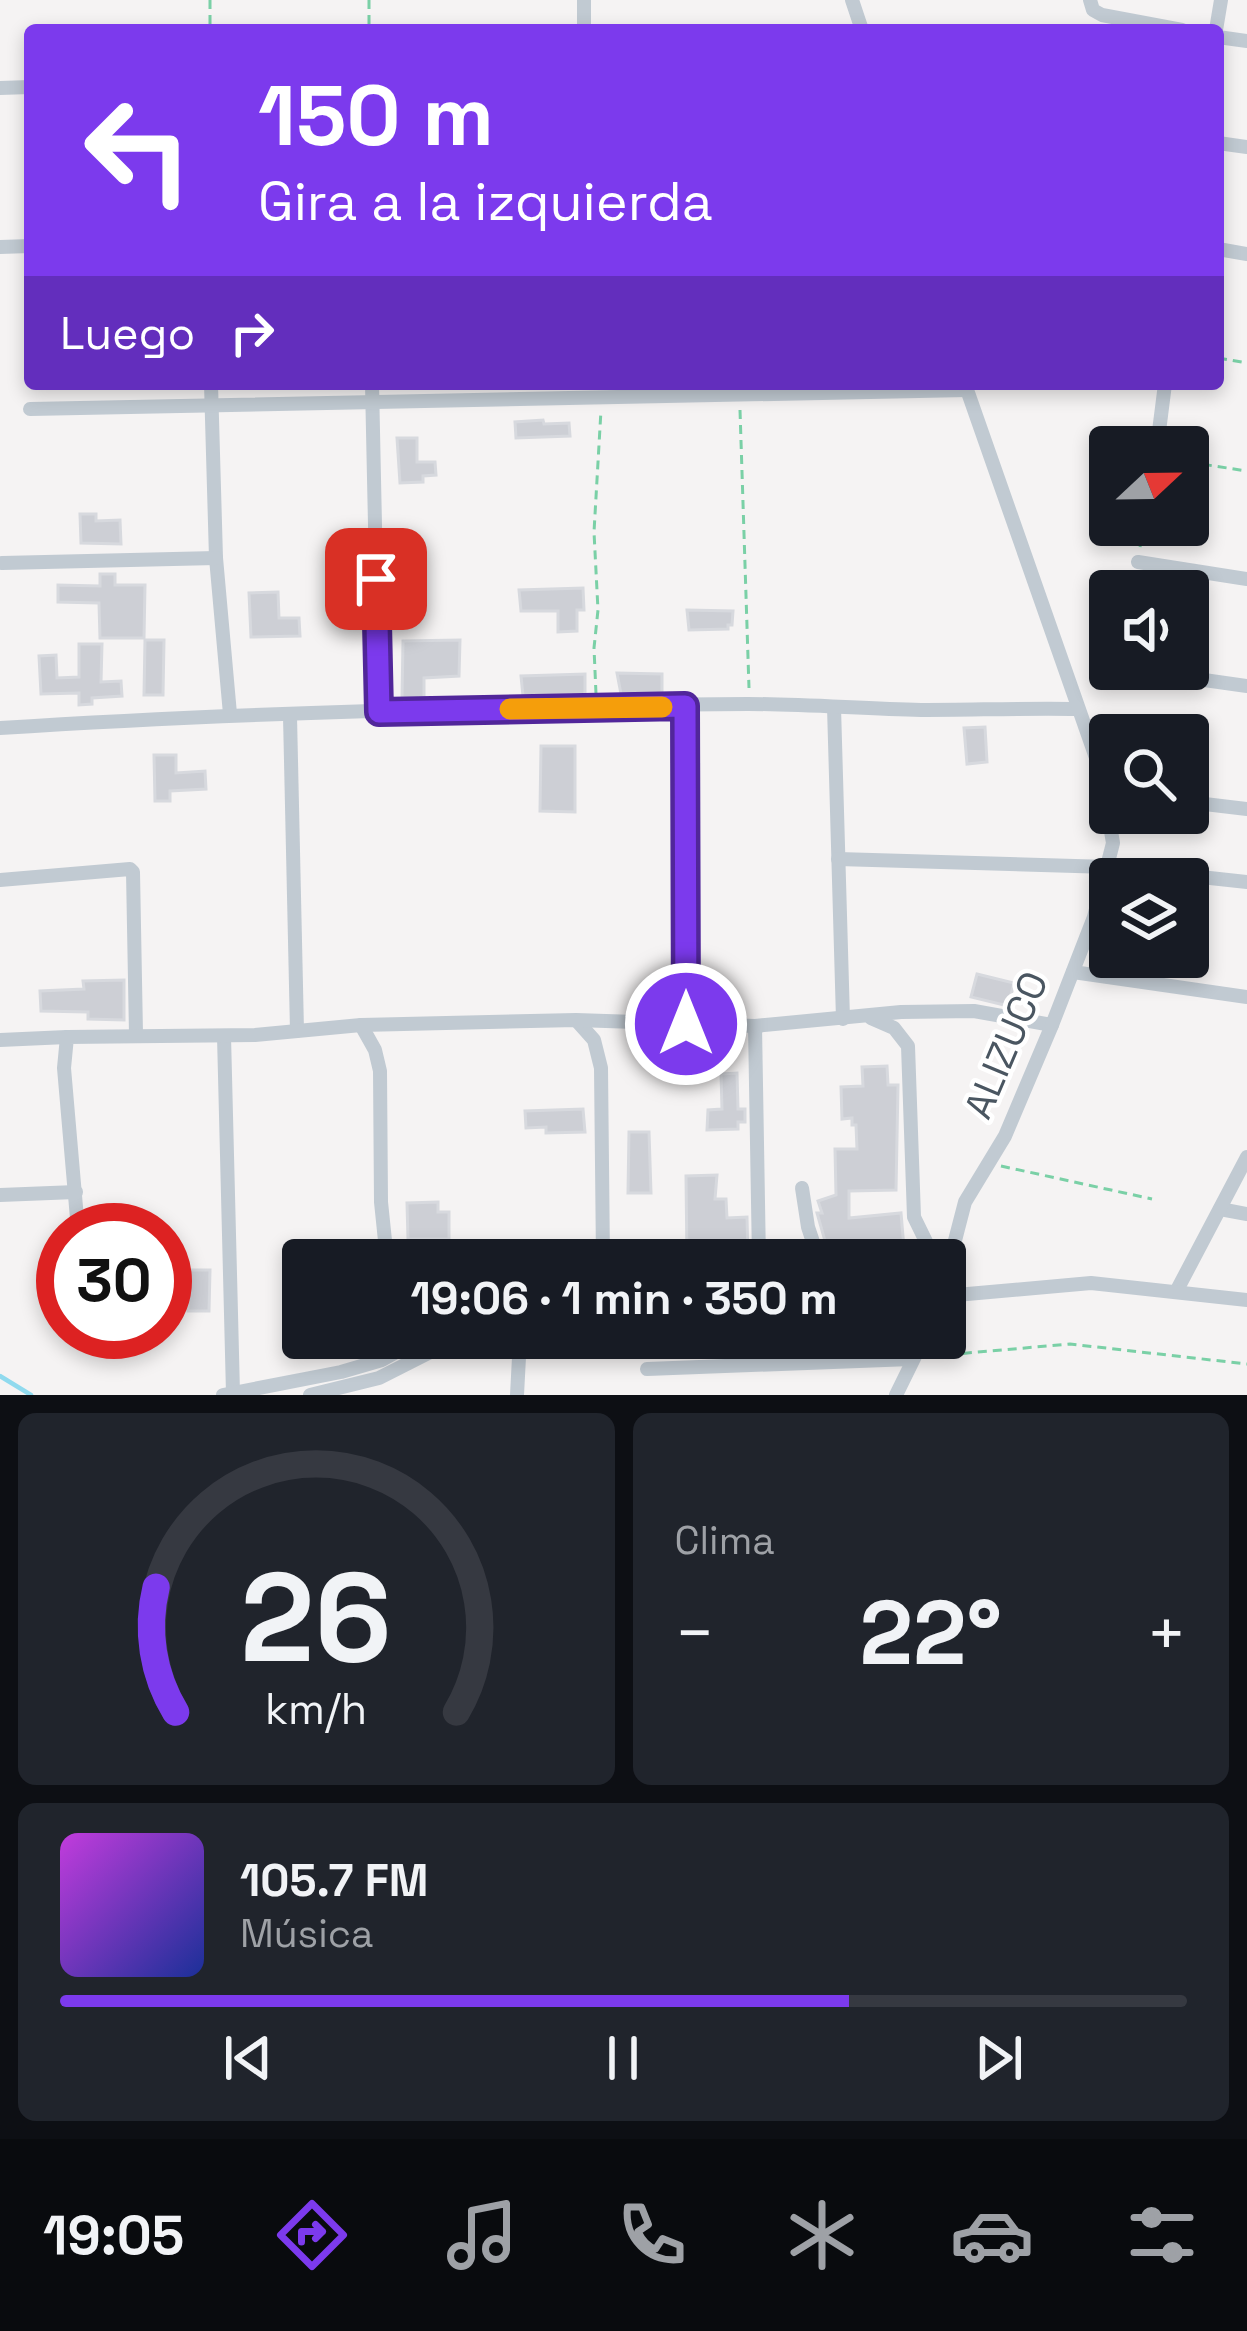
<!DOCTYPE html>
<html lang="es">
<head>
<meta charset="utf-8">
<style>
  :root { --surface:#171b24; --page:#20242c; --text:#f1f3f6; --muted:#9ea1a6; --line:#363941; --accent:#7c3aed }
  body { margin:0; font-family:"Space Grotesk",sans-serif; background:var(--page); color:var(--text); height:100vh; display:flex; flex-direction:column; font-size:45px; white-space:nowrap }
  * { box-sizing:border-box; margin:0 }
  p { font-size:39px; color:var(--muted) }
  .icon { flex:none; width:66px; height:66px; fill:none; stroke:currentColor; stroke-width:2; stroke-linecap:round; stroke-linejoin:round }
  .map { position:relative; height:1395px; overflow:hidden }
  .panel { display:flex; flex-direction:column; gap:18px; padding:18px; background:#0d0f14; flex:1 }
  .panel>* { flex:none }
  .hud { position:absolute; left:24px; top:24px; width:1200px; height:366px; border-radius:12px; box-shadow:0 6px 18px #0003; background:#7c3aed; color:#fff; overflow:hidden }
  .needle { width:78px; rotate:68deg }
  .fabs { position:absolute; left:1089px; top:426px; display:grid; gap:24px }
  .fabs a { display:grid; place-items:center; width:120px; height:120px; border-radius:12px; background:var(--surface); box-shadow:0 6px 18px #0003; font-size:60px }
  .speed { position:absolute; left:36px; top:1203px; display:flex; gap:24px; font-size:60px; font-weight:700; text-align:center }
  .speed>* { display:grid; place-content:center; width:156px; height:156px; border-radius:50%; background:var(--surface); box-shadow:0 6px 18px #0003; line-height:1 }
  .speed .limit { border:18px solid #d22; background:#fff; color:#111 }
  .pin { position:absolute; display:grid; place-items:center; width:102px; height:102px; color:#fff; margin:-51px; border-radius:24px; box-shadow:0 6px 18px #0006 }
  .me { position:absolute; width:132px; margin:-66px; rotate:0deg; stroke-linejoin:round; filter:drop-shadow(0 0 9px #0008) }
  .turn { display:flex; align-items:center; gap:42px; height:252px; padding:0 36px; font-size:54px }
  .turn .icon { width:156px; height:156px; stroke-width:2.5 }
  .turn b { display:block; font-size:84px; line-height:102px }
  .then { display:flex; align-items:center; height:114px; padding:0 36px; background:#0003; gap:24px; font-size:45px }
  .big { font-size:90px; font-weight:700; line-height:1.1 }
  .panel .widget { flex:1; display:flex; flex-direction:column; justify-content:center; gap:18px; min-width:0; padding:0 42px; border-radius:18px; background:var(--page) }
  .panel .dial { align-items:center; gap:0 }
  .dial svg { height:312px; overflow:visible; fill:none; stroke:var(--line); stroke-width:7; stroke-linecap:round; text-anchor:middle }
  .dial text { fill:var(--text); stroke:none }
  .song { display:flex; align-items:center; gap:36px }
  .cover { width:144px; height:144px; border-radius:18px; background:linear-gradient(135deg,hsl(290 70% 55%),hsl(230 70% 35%)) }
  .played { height:12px; border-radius:6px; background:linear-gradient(90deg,var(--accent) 70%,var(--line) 70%) }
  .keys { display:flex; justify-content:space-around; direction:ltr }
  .heat { display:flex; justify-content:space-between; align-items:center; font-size:66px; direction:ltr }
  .panel .tiles { flex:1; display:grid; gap:18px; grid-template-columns:1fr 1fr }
  .widget:last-child { grid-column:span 2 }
  .trip { position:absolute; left:282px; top:1239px; width:684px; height:120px; border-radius:12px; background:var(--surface); box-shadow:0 6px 18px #0003; font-weight:700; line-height:120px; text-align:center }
  .dock { display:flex; height:192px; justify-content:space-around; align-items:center; background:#090b0e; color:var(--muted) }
  .dock .icon { width:84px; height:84px }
  .dock .active { color:var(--accent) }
  .dock b { font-size:54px; color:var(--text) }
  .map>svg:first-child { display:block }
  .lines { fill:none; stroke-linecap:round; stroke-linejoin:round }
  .stream { stroke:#90daee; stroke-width:4.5 }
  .building { fill:#cdcfd5; stroke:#d7d9de; stroke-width:3 }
  .path { stroke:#7ad0a6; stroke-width:3; stroke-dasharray:9 6; stroke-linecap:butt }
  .minor { stroke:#c1cad2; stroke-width:14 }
  .route-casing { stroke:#51269a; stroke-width:30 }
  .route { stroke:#7c3aed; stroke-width:21 }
  .slow { stroke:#f59e0b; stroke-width:21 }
  .labels { text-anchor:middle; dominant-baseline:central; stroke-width:9; stroke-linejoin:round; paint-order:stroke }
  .street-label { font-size:39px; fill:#4a5661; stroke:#fff }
</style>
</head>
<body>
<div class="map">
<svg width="1247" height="1395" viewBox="0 0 1247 1395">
  <rect width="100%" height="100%" fill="#f5f3f3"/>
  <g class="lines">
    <polyline class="stream" points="0,1376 31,1395"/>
  </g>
  <g class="building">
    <polygon points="543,420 544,424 569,423 570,436 516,438 515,422"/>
    <polygon points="397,438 417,438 417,462 435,462 436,475 423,476 423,482 400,483"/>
    <polygon points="80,514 96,514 96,521 120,520 121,544 81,543"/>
    <polygon points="100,574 115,574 115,585 145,585 144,638 100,638 99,603 58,602 58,585 100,586"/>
    <polygon points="583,588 584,610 577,610 577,631 558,632 558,611 521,611 519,590"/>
    <polygon points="278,592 279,618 299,618 300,636 251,637 249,593"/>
    <polygon points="687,610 733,611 732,625 728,625 728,629 689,630"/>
    <polygon points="145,640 164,640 163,695 144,695"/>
    <polygon points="460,640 459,676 424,678 424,698 402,698 403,641"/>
    <polygon points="79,644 102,644 101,682 121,681 122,696 92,698 92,704 79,705 79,693 41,694 39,656 56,655 57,678 79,677"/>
    <polygon points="617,673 662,674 662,694 621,694"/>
    <polygon points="585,674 585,695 523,696 521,676"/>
    <polygon points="985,727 987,762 967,764 964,728"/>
    <polygon points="541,746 575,746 575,812 540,811"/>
    <polygon points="154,755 176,755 176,773 205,771 206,789 170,791 170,801 155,801"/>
    <polygon points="977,974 1014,983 1008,1006 971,997"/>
    <polygon points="124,980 124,1020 88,1019 88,1012 41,1011 40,991 84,989 83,981"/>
    <polygon points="887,1066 888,1085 898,1085 896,1190 849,1191 849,1218 901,1213 905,1260 835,1260 834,1241 825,1241 817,1213 822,1213 818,1201 836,1195 835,1149 857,1149 856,1125 852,1125 852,1118 842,1119 841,1087 863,1086 862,1067"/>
    <polygon points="737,1073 738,1109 745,1109 745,1122 738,1122 738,1129 707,1130 708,1110 722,1109 721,1074"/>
    <polygon points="583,1109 585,1132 546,1133 546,1127 526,1128 525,1111"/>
    <polygon points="629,1132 649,1132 651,1193 628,1193"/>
    <polygon points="717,1175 715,1199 726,1199 727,1218 747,1217 748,1258 687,1260 686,1176"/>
    <polygon points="438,1202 438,1212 449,1212 449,1239 408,1239 407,1203"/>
    <polygon points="188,1270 210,1270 209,1311 188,1311"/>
  </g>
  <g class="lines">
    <g class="path">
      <polyline points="210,0 210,30"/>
      <polyline points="369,0 369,30"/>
      <polyline points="1218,358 1247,363"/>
      <polyline points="740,410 749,688"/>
      <polyline points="1188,462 1247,471"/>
      <polyline points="1140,547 1144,525"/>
      <polyline points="596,694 594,648 598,610 594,532 601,410"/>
      <polyline points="1001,1166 1152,1199"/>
      <polyline points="933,1356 1070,1344 1247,1364"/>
    </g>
    <g class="minor">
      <polyline points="584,0 584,30"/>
      <polyline points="852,0 862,30"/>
      <polyline points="1090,0 1093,10 1102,15 1182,30"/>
      <polyline points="1216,30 1221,0"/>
      <polyline points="1218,37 1247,41"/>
      <polyline points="0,88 30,87"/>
      <polyline points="1218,143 1247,147"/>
      <polyline points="0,247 30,246"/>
      <polyline points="1218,249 1247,254"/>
      <polyline points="211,384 216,558 230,714"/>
      <polyline points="372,384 379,713"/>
      <polyline points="30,409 967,390"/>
      <polyline points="1157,447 1165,384"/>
      <polyline points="1138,562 1247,579"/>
      <polyline points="2,563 216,558"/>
      <polyline points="1183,677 1247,686"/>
      <polyline points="685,706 686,1024"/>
      <polyline points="834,707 843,1019"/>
      <polyline points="290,716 297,1031"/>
      <path d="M0,728c249,-16 499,-22 748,-24 58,0 116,5 173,6 52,0 104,-2 156,-1"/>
      <polyline points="1188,802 1247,809"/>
      <polyline points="838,859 1109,867 1247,882"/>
      <polyline points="0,880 130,869 133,872 136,1034"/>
      <polyline points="1073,972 1247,997"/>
      <polyline points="871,1018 894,1028 908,1046 914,1217 935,1260"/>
      <polyline points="577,1021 594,1040 601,1068 603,1260"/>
      <polyline points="361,1025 375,1050 380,1071 381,1202 387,1260"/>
      <polyline points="755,1026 759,1260"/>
      <polyline points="224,1036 233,1393"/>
      <polyline points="0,1040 67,1037"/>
      <polyline points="802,1188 808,1227 819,1260"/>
      <polyline points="0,1195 76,1192"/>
      <polyline points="1220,1209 1247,1214"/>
      <polyline points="78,1230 64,1068 67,1037 255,1035 361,1025 576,1020 755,1026 901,1012 974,1011 1052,1025"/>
      <polyline points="1177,1290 1247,1157"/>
      <polyline points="945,1296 1091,1283 1247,1300"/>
      <polyline points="945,1304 950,1296 945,1279 965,1202 1005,1136 1052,1025 1094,917 1113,843 1101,772 965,384"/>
      <polyline points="647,1369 911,1359"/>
      <polyline points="223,1395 341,1372 382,1360 409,1345 453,1338"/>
      <polyline points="310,1395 379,1378 452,1341"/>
      <polyline points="517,1395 520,1338"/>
      <polyline points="896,1395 924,1338"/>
    </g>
  </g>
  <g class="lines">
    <defs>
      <polyline id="route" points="376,579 379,712 685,706 686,1024"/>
    </defs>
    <use href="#route" class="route-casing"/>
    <use href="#route" class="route"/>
    <polyline class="slow" points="510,709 662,707"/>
  </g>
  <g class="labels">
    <g class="street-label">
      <text transform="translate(1006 1045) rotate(-67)">ALIZUCO</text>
    </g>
  </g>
</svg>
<div class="fabs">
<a><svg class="needle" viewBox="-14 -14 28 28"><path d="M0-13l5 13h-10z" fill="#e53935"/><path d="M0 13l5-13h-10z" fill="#9ea1a6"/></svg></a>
<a><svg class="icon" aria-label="sound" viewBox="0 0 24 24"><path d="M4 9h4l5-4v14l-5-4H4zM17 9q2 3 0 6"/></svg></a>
<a><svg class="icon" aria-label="search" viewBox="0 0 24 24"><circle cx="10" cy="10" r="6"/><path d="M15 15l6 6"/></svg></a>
<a><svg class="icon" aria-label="layers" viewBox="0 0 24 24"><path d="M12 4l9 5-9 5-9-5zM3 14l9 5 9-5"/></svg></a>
</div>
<div class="speed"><div class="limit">30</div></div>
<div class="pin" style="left:376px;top:579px;background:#d93025"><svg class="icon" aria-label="arrive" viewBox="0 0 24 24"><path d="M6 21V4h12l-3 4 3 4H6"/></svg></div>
<svg class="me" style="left:686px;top:1024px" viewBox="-20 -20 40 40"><circle r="17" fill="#7c3aed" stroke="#fff" stroke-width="3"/><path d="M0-11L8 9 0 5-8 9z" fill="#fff"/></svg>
<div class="trip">19:06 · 1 min · 350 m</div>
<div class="hud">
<div class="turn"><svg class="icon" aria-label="left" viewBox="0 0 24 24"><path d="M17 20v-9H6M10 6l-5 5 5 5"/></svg><div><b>150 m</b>Gira a la izquierda</div></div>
<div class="then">Luego<svg class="icon" aria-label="right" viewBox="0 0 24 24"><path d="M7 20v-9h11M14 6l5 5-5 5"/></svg></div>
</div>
</div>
<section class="panel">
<div class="tiles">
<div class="widget dial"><svg viewBox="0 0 100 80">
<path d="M14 69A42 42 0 1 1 86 69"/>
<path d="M14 69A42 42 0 0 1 9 37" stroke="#7c3aed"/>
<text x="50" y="56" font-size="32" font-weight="700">26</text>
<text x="50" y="72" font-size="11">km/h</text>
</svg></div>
<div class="widget"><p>Clima</p>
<div class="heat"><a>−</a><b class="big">22°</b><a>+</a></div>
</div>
<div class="widget">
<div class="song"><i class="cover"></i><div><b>105.7 FM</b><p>Música</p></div></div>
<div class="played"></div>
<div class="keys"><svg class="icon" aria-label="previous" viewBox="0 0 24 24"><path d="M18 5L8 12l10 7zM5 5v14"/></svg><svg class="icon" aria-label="pause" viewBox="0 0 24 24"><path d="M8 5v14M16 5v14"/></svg><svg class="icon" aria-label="next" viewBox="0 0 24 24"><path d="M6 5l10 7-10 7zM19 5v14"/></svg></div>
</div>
</div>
</section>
<nav class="dock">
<b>19:05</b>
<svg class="icon active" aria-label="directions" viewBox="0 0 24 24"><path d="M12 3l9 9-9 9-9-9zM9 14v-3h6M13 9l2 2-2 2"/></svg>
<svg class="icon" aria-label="music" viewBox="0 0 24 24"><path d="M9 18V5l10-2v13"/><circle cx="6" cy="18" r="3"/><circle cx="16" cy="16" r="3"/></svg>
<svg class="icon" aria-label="phone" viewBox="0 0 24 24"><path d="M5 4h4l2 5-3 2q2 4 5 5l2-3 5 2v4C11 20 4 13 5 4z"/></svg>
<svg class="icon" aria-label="climate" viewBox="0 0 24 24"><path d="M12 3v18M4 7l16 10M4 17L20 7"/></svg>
<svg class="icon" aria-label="car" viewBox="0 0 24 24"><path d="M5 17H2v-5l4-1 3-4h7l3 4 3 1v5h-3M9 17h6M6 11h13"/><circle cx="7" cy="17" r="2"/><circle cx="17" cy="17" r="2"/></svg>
<svg class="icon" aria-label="filters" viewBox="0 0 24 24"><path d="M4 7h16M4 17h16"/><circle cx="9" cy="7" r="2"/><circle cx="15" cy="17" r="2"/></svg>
</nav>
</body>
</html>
